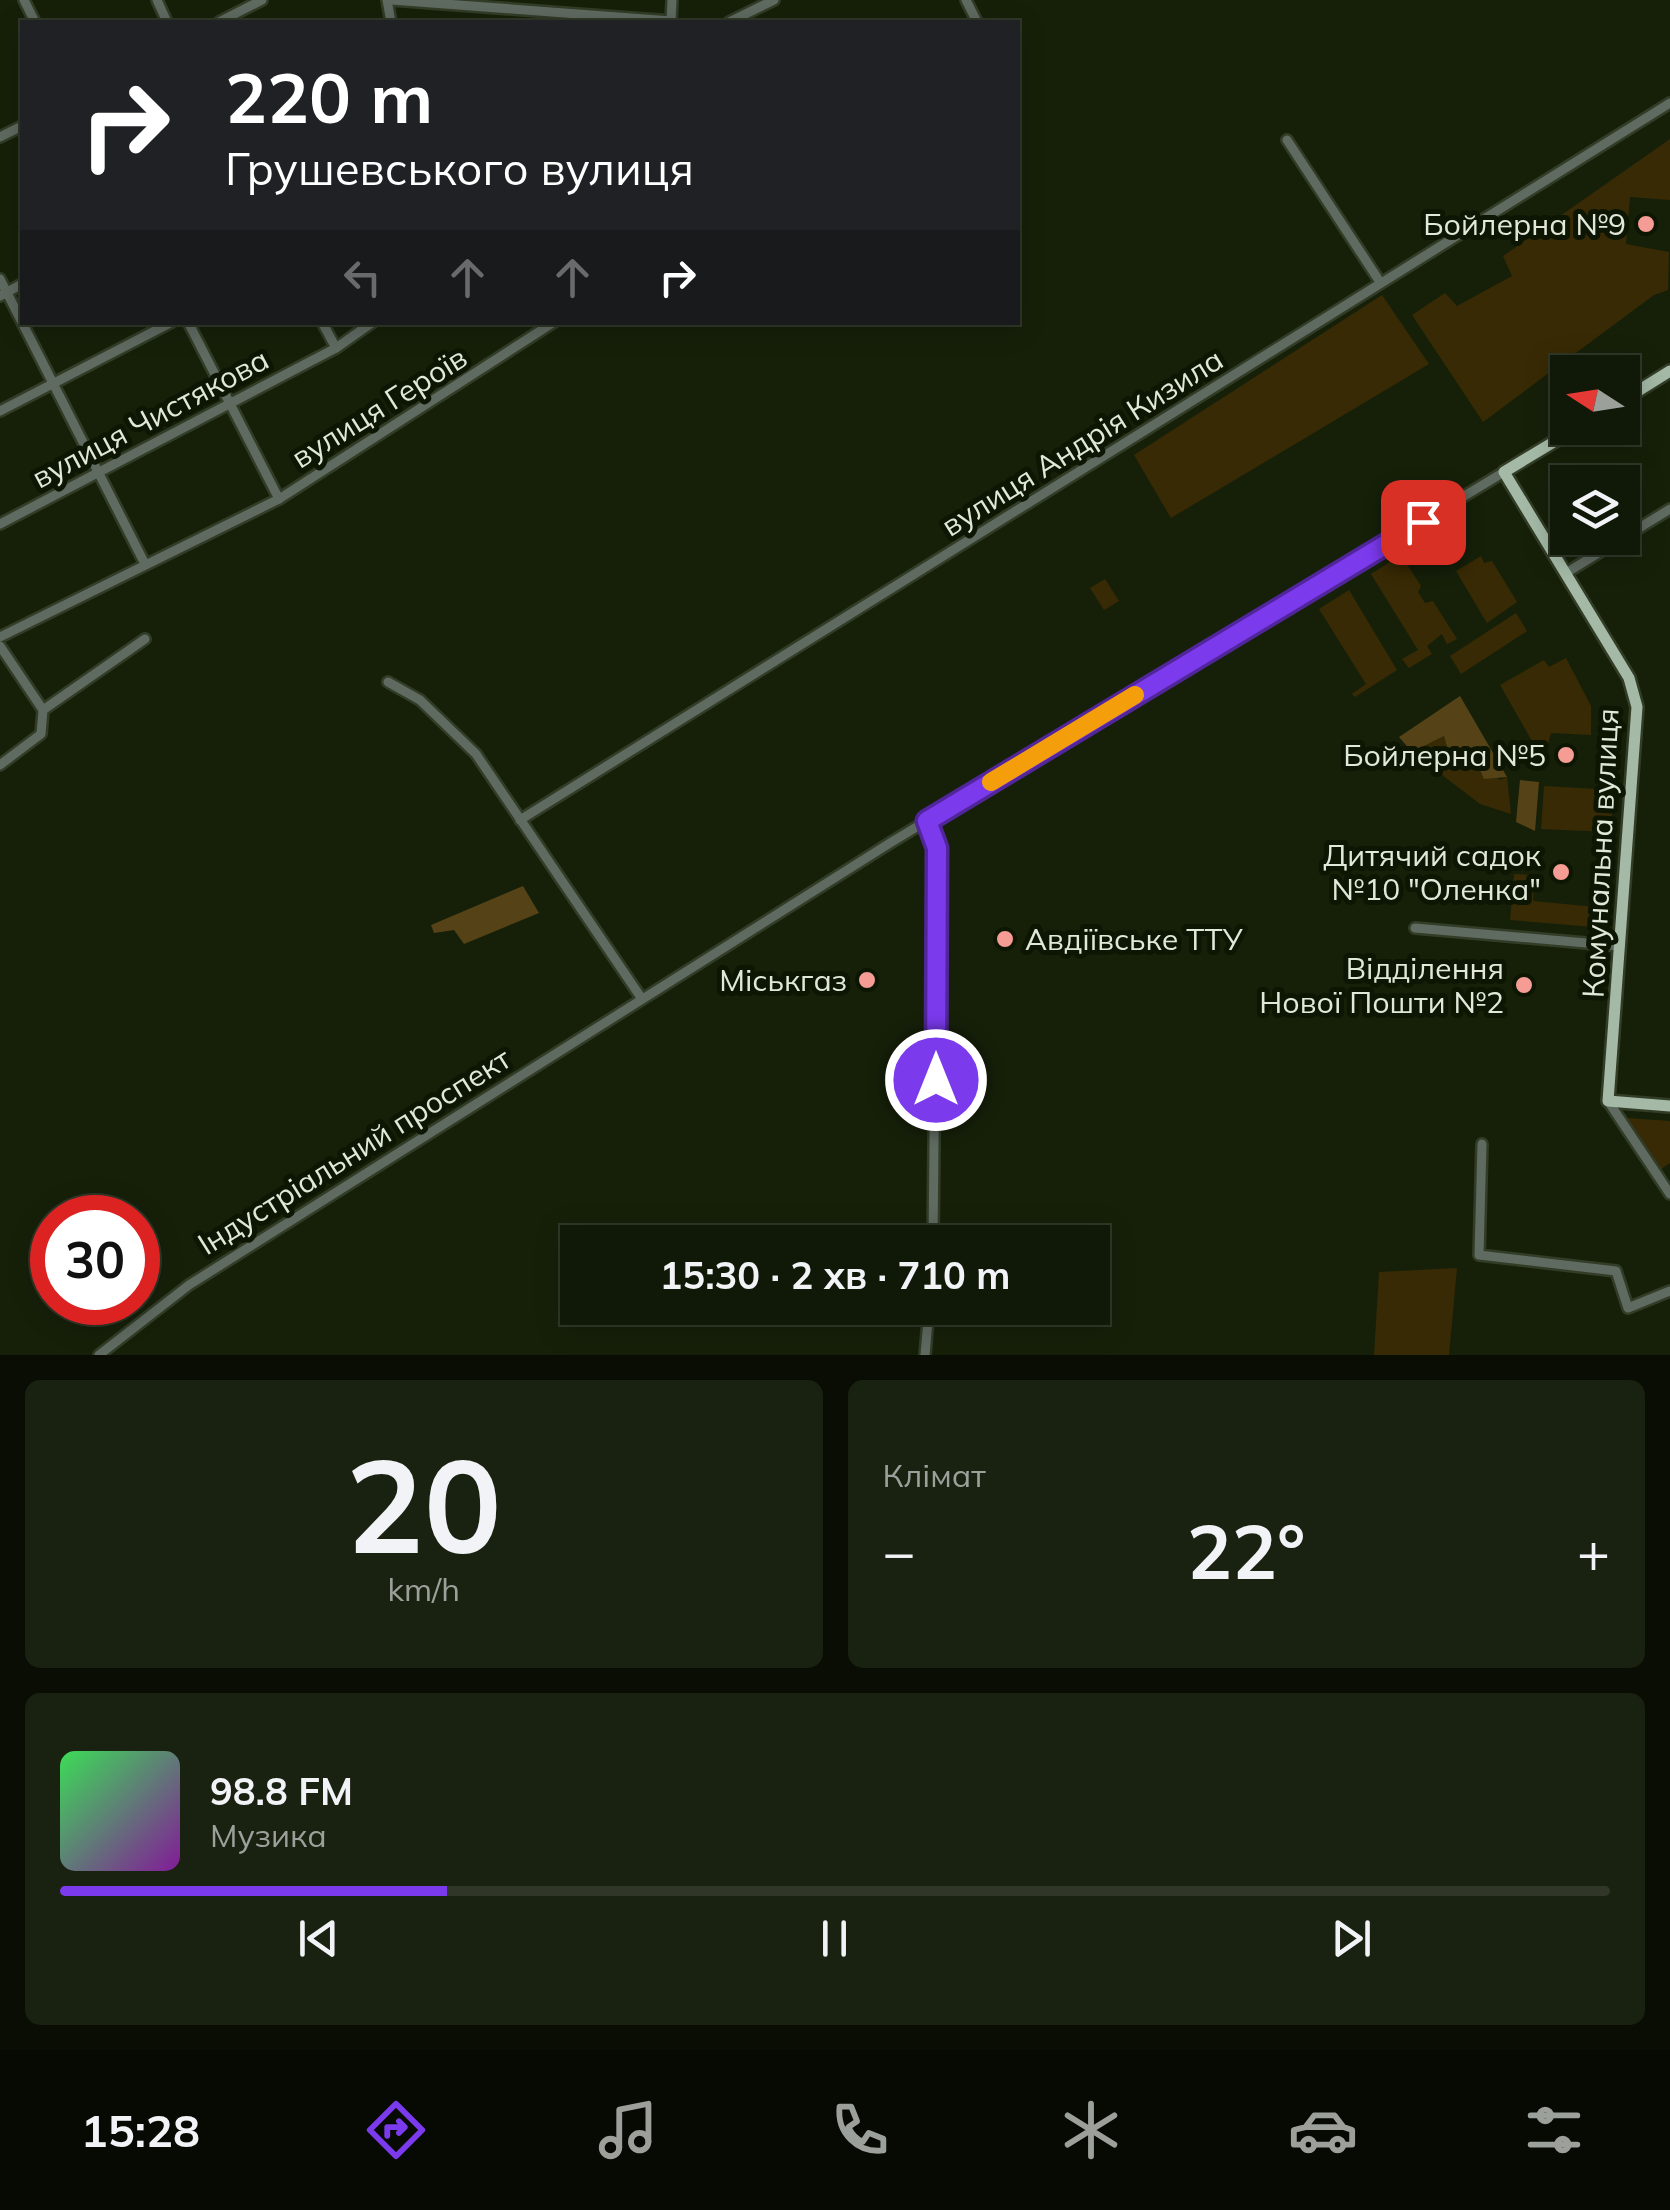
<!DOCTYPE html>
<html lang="uk">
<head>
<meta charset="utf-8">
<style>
  :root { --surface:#101807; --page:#192111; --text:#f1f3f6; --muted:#9ca09b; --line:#303728; --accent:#7c3aed }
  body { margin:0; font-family:Mulish,sans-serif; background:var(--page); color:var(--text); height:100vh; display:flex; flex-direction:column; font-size:38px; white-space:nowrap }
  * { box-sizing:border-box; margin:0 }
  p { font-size:32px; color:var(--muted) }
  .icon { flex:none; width:55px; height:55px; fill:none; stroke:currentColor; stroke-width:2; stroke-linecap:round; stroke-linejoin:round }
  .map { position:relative; height:1355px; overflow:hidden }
  .side { display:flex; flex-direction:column; gap:25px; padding:25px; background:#090d04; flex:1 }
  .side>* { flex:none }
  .guide { position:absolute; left:20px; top:20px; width:1000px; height:305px; border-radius:0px; box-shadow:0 5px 25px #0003,0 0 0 2px var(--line); background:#202124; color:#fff; overflow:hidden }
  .needle { width:65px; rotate:282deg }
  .tools { position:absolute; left:1550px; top:355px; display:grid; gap:20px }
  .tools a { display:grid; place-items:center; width:90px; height:90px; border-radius:0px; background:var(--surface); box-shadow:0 5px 25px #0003,0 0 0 2px var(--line); font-size:50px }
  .speed { position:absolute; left:30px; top:1195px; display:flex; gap:20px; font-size:50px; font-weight:700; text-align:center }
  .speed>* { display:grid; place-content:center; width:130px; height:130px; border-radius:50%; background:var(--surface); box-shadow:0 5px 25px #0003,0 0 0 2px var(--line); line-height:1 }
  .speed .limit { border:15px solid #d22; background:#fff; color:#111 }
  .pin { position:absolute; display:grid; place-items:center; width:85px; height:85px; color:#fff; margin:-42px; border-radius:20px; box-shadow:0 5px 15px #0006 }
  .me { position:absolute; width:110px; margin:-55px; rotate:0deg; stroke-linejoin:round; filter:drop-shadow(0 0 8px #0008) }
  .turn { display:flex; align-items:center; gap:35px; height:210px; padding:0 40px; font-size:45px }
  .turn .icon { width:130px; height:130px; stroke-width:2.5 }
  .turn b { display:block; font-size:70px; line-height:85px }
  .lanes { display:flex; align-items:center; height:95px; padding:0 40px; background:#0003; justify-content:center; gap:50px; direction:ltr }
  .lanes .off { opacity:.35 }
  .big { font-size:75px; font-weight:700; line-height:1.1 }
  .side .widget { flex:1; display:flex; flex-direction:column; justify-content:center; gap:15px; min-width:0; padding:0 35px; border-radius:15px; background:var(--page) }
  .side .dial { align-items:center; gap:0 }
  .dial b { font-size:130px; line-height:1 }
  .song { display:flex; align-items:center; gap:30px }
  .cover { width:120px; height:120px; border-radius:15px; background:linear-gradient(135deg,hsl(130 70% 55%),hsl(290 70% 35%)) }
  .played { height:10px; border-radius:5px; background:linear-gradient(90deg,var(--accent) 25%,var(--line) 25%) }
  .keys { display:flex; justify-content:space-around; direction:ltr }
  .heat { display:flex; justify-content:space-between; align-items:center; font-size:55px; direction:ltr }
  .side .tiles { flex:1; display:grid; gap:25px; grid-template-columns:1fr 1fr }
  .widget:last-child { grid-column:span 2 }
  .trip { position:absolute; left:560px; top:1225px; width:550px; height:100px; border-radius:0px; background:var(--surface); box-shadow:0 5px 25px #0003,0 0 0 2px var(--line); font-weight:700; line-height:100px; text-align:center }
  .menu { display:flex; height:160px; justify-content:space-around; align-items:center; background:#060a03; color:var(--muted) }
  .menu .icon { width:70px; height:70px }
  .menu .active { color:var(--accent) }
  .menu b { font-size:45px; color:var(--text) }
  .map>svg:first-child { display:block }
  .green { fill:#382a04 }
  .forest { fill:#554317 }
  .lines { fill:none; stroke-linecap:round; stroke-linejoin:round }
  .minor-casing { stroke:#323c26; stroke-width:14 }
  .major-casing { stroke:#323c26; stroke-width:16 }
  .minor { stroke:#5f6a61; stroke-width:9 }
  .major { stroke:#a4baa7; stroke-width:11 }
  .route-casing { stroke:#51269a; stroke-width:25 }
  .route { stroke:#7c3aed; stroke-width:18 }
  .slow { stroke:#f59e0b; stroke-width:18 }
  .poi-dot { fill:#f59c95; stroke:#0d1602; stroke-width:4 }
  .labels { text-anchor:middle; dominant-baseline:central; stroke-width:10; stroke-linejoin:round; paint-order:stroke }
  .poi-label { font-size:30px; fill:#e1e8d9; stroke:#0d1602; text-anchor:end }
  .street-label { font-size:30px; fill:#e1e8d9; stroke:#0d1602 }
</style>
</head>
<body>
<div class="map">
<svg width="1670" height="1355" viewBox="0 0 1670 1355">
  <rect width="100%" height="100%" fill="#162009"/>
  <g class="green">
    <polygon points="1670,139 1670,200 1630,197 1626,244 1669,252 1668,290 1654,295 1483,422 1412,315 1445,293 1457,306 1512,276 1503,256"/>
    <polygon points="1382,295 1429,364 1171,518 1134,455"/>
    <polygon points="1401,555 1421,586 1418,592 1425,603 1433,601 1457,639 1447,644 1442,634 1427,646 1432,654 1409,668 1402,659 1418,650 1371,574"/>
    <polygon points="1481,556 1484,563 1492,561 1517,602 1487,623 1456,571"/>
    <polygon points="1105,579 1119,601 1104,610 1090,588"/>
    <polygon points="1349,590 1397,670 1355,697 1352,694 1366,684 1319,609"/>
    <polygon points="1516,613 1527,631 1461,674 1450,656"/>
    <polygon points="1566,658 1591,706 1591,735 1551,733 1546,752 1540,755 1500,685 1544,660 1549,667"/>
    <polygon points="1444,736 1448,751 1474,756 1500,780 1507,777 1511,814 1480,804 1412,752"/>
    <polygon points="1544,786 1614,790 1610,832 1541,829"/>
    <polygon points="1514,874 1534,875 1533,901 1607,908 1605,928 1510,920"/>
    <polygon points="1627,1118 1670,1121 1670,1163 1661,1169"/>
    <polygon points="1457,1268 1449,1355 1374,1355 1379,1272"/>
  </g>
  <g class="forest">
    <polygon points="1460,696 1507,777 1484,779 1474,756 1448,751 1444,736 1412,752 1399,737"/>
    <polygon points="1520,780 1539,782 1535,831 1516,822"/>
    <polygon points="523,886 539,913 464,944 454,930 434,933 431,925"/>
  </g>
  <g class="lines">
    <defs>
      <g id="minor">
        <polyline points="24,0 35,22"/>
        <polyline points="157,0 167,22"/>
        <polyline points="387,0 391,22"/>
        <polyline points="392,0 671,21"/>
        <polyline points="966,0 977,22"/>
        <polyline points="219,22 262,0"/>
        <polyline points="671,22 672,0"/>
        <polyline points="729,22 774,0"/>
        <polyline points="0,137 22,126"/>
        <polyline points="1287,140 1380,282"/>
        <polyline points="0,279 145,564"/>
        <polyline points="0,296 22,284"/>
        <polyline points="188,322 279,499"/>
        <polyline points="322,322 336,348"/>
        <polyline points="0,411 172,322"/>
        <polyline points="0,524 336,348 373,322"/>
        <polyline points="1566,573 1670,509"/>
        <polyline points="0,637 279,499 554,322"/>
        <polyline points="0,646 43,710"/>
        <polyline points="388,682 420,700 476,754 642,999"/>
        <polyline points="0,765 41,734 43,710 145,639"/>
        <polyline points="520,820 1670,103"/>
        <polyline points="927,821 937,848 933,1242"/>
        <polyline points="1415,928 1620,946"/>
        <polyline points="1608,1101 1670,1194"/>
        <polyline points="1482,1144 1479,1255 1616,1271 1628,1308 1670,1291"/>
        <polyline points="99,1355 189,1285 890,843 1504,472"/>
        <polyline points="925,1355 929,1308"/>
      </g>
      <g id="major">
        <polyline points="1622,401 1670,371"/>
        <polyline points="1577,428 1504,472 1629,678 1637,707 1608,1101 1670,1106"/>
      </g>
    </defs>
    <use href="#minor" class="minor-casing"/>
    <use href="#major" class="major-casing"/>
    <use href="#minor" class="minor"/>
    <use href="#major" class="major"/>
  </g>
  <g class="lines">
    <defs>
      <polyline id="route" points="936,1080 937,848 927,821 1423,522"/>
    </defs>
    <use href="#route" class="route-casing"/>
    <use href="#route" class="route"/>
    <polyline class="slow" points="991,782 1135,695"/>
  </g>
  <g class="poi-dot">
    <circle cx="1646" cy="224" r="10"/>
    <circle cx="1566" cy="755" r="10"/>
    <circle cx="1561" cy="872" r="10"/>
    <circle cx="1005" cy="939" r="10"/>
    <circle cx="867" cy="980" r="10"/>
    <circle cx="1524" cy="985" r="10"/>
  </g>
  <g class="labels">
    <g class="poi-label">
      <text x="1626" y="224">Бойлерна №9</text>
      <text x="1546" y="755">Бойлерна №5</text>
      <text x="1541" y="855">Дитячий садок<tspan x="1541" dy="34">№10 "Оленка"</tspan></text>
      <text x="1025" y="939" text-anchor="start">Авдіївське ТТУ</text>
      <text x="1504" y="968">Відділення<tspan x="1504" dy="34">Нової Пошти №2</tspan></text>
      <text x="847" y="980">Міськгаз</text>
    </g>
    <g class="street-label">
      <text transform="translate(379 407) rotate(-32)">вулиця Героїв</text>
      <text transform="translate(150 418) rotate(-28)">вулиця Чистякова</text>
      <text transform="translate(1082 442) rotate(-32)">вулиця Андрія Кизила</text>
      <text transform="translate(1600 853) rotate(-87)">Комунальна вулиця</text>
      <text transform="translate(354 1151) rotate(-32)">Індустріальний проспект</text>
    </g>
  </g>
</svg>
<div class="tools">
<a><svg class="needle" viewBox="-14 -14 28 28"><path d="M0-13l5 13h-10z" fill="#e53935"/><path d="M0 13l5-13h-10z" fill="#9ca09b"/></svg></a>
<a><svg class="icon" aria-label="layers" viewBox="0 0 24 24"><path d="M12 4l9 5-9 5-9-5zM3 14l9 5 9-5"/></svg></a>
</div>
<div class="speed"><div class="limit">30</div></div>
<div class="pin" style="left:1423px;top:522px;background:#d93025"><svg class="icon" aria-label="arrive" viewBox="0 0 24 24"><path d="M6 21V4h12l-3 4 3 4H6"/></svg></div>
<svg class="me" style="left:936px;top:1080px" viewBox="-20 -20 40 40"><circle r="17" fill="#7c3aed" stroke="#fff" stroke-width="3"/><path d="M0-11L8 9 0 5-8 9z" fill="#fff"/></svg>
<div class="trip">15:30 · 2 хв · 710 m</div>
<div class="guide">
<div class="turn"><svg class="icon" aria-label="right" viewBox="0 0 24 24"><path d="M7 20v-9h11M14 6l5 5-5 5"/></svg><div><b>220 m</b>Грушевського вулиця</div></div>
<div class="lanes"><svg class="icon off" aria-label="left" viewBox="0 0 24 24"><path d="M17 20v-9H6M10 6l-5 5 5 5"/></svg><svg class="icon off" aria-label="ahead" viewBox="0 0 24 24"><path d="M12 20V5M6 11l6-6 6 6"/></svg><svg class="icon off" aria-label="ahead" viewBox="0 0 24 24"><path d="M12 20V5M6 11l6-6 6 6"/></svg><svg class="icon" aria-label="right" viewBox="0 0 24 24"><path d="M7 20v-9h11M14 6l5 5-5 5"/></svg></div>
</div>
</div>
<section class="side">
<div class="tiles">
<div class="widget dial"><b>20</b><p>km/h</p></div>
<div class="widget"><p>Клімат</p>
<div class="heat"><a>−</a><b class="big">22°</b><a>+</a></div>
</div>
<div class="widget">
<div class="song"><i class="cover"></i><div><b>98.8 FM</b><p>Музика</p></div></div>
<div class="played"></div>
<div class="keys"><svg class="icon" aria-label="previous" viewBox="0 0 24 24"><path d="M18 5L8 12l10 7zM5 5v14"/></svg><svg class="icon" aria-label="pause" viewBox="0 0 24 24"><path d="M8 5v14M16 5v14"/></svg><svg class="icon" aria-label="next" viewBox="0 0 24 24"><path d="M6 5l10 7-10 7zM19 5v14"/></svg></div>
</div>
</div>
</section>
<nav class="menu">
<b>15:28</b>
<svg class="icon active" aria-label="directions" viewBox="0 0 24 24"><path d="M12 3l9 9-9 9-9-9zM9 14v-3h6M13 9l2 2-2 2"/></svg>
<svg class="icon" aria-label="music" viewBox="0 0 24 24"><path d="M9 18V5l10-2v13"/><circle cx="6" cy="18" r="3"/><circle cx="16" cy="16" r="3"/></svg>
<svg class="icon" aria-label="phone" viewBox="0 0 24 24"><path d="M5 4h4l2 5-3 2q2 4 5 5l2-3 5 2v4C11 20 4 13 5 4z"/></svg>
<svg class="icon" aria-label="climate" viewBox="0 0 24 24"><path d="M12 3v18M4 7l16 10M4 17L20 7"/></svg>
<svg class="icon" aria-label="car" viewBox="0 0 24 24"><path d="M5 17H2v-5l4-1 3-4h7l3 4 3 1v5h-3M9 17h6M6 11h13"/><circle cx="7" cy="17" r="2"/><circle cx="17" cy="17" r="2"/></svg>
<svg class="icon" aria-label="filters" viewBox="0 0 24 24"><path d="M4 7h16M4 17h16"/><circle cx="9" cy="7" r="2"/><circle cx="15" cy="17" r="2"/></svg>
</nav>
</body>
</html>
